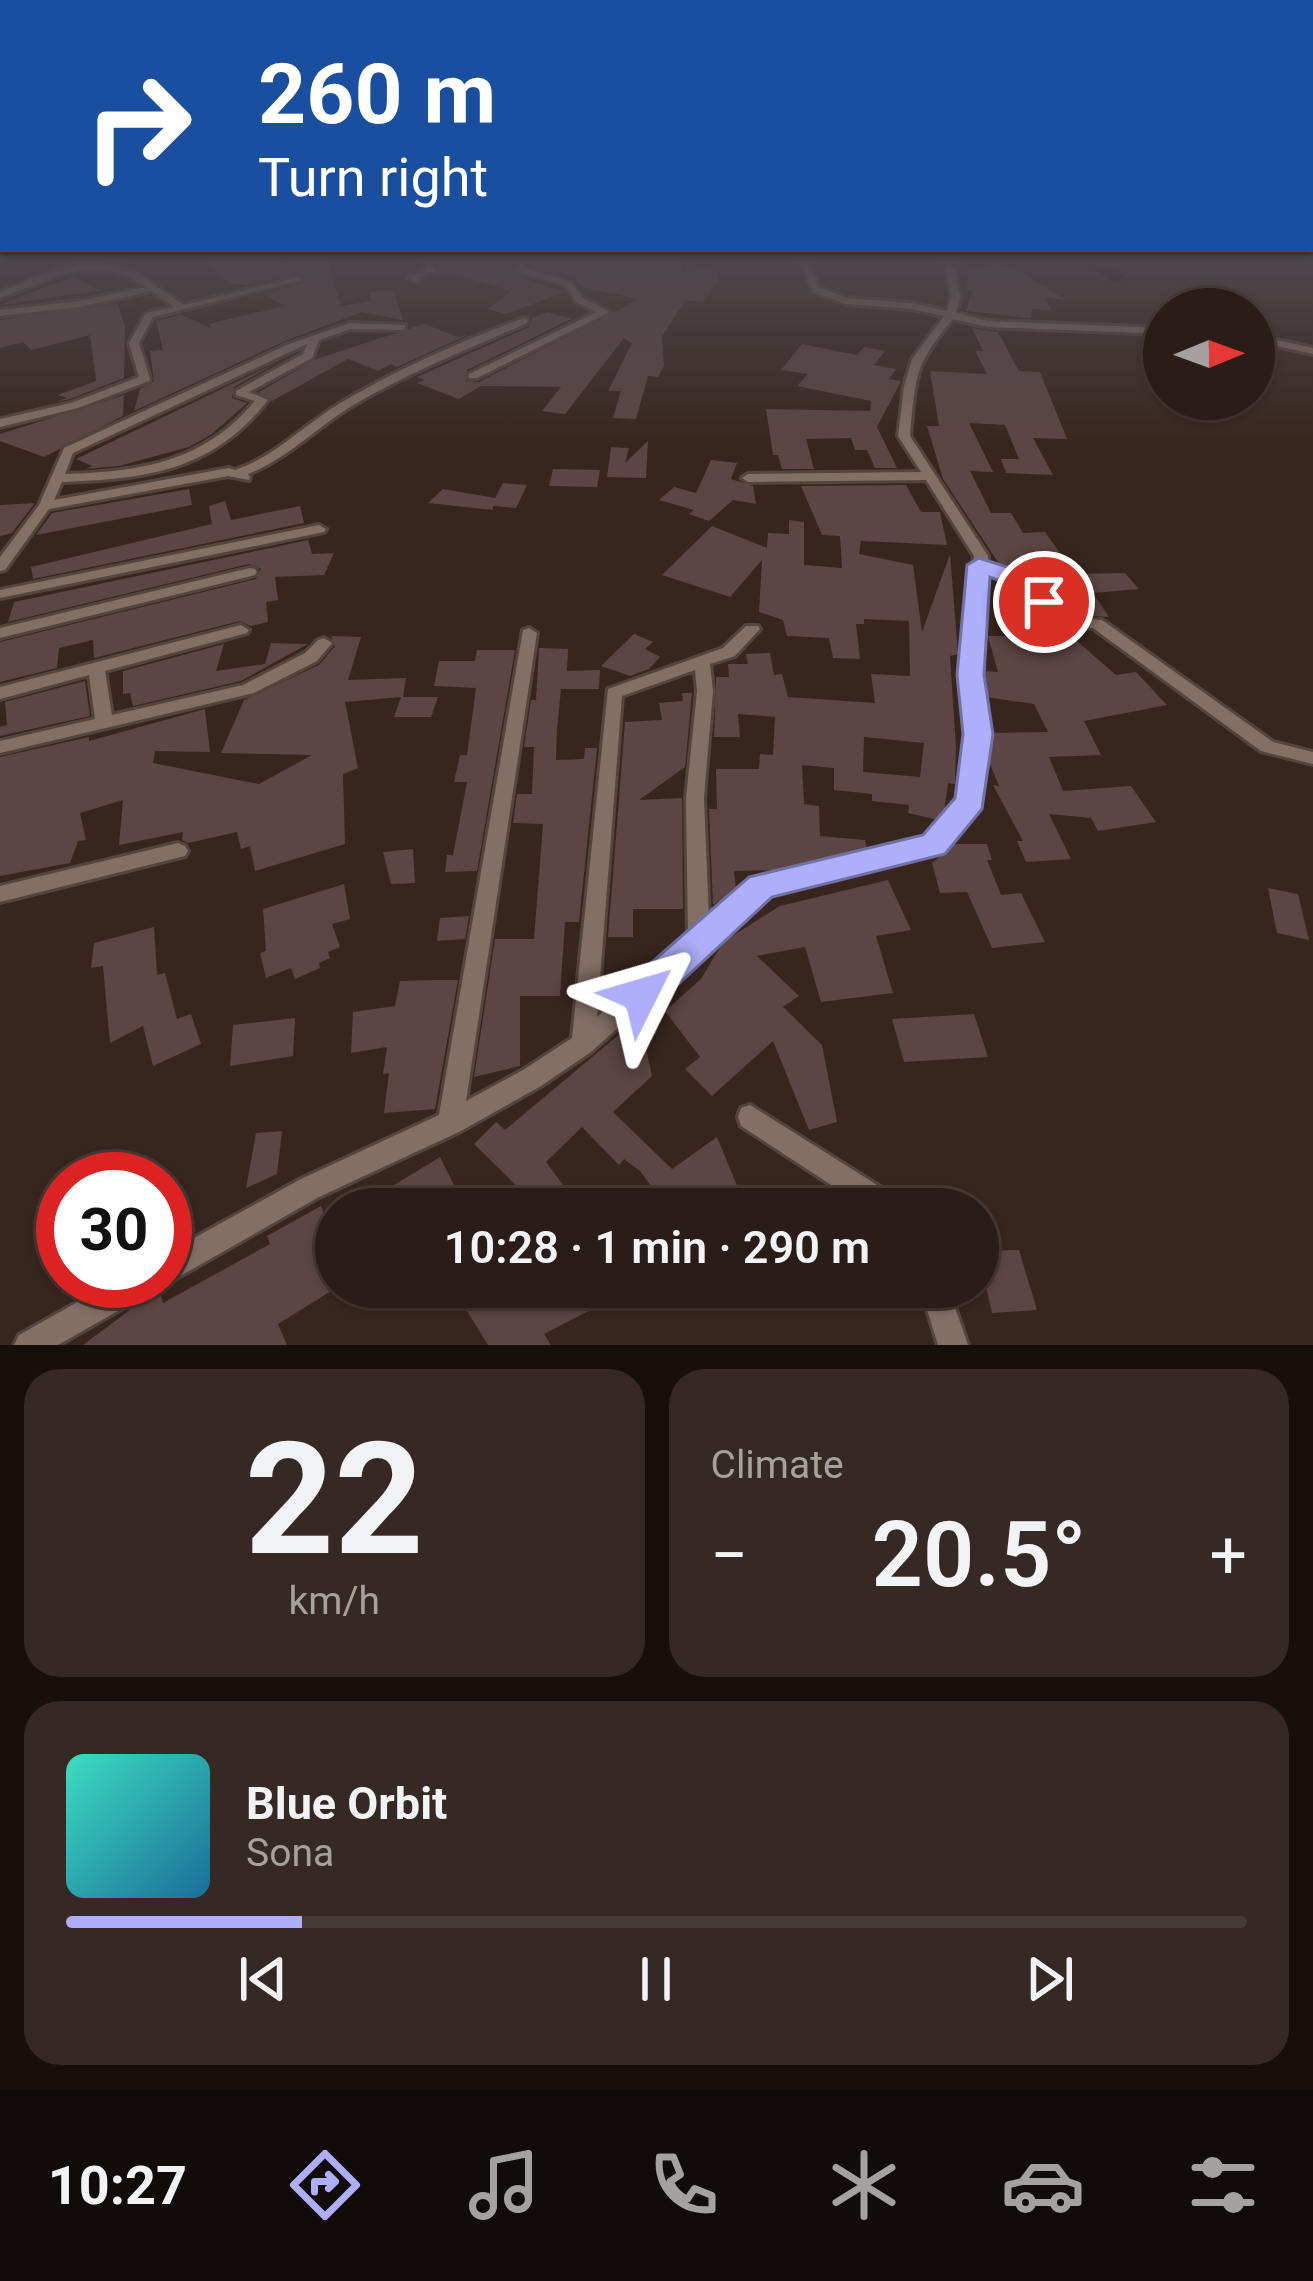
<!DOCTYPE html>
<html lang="en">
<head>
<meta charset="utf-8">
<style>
  :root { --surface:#2a1c16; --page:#362923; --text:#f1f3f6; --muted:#a5a1a1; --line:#463a35; --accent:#aeaefb }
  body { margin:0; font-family:Roboto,sans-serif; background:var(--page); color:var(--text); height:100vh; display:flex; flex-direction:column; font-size:45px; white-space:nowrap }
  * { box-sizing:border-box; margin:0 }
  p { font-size:39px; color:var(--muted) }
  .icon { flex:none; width:66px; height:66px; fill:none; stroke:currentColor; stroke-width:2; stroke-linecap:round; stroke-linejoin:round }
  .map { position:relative; height:1345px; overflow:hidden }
  .sheet { display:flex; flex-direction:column; gap:24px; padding:24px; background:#170f0c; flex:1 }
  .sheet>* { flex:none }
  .hud { position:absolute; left:0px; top:0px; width:1314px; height:252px; box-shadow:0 3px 9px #0004,0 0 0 3px var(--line); background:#1a4fa0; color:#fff; overflow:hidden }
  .needle { width:78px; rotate:89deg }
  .buttons { position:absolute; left:1143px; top:288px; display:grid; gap:24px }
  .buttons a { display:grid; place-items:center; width:132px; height:132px; border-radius:50%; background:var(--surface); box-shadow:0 3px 9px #0004,0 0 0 3px var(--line); font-size:60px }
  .speed { position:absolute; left:36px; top:1152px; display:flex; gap:24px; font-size:60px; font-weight:700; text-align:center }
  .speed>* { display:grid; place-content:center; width:156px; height:156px; border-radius:50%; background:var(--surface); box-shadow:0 3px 9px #0004,0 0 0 3px var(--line); line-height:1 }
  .speed .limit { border:18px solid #d22; background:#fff; color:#111 }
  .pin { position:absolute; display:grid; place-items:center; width:102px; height:102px; color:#fff; margin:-51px; border:6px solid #fff; border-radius:50%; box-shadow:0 3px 12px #0007 }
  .me { position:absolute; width:132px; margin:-66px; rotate:50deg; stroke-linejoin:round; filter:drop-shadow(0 0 9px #0008) }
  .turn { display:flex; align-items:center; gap:42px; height:252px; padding:0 60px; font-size:54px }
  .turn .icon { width:156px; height:156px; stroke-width:2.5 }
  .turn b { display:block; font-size:84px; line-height:102px }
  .big { font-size:90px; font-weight:600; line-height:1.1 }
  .sheet .widget { flex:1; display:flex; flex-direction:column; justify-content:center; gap:18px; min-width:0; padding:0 42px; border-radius:36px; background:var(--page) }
  .sheet .dial { align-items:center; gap:0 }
  .dial b { font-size:156px; line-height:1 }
  .song { display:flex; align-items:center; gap:36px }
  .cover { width:144px; height:144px; border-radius:18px; background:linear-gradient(135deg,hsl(170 70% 55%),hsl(200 70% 35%)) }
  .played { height:12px; border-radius:6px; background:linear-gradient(90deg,var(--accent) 20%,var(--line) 20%) }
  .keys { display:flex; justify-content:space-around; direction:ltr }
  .heat { display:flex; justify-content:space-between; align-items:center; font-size:66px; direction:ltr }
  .sheet .tiles { flex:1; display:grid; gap:24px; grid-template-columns:1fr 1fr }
  .widget:last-child { grid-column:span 2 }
  .trip { position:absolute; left:315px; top:1188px; width:684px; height:120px; border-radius:60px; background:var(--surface); box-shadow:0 3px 9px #0004,0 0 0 3px var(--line); font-weight:600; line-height:120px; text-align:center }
  .dock { display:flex; height:192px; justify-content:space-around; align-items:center; background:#110b09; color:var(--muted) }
  .dock .icon { width:84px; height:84px }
  .dock .selected { color:var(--accent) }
  .dock b { font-size:54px; color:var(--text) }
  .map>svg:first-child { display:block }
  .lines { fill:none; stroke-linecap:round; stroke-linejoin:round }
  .river { fill:#280515; fill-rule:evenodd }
  .building { fill:#5c4544; fill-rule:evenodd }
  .street-casing { stroke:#53443d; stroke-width:6 }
  .street { fill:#846f65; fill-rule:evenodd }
  .route { fill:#aeaefb; stroke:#7171a3; stroke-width:3 }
</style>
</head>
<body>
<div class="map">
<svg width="1313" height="1345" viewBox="0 0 1313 1345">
  <rect width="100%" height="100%" fill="#38261e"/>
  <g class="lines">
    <polygon class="river" points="1070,256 1091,256 1130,279 1115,283"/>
  </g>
  <g class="building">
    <polygon points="213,256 275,256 282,265 292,260 328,263 341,306 371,301 369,292 393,290 403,320 362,312 287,340 134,411 140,389 154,381 150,351 163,350 156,321 181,315 213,329 208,324 285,306 264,294 306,282 297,273 248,285 231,284 205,263 216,261"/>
    <polygon points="433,256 514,256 515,275 565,292 506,314 488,309 511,291 452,273 438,275"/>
    <polygon points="530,256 681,260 681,272 714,270 720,278 704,302 686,300 662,336 664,366 658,377 648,376 636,419 613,418 621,391 608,391 632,343 624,338 565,414 542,411 561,387 481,386 459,399 417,383 424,380 417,377 529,327 532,319 547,312 571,319 467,370 466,381 479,382 639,299 581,287 573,278 529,265"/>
    <polygon points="996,264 1011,266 1066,300 1045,297 1051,311 1032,309 1031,318 966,311 973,290 965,289 970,267"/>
    <polygon points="74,276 101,291 112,289 0,305"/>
    <polygon points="117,303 125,326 124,378 70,399 56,402 67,398 58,395 96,381 90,335 31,350 23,342 0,348 0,320"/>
    <polygon points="424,324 458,337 467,335 397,367 391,364 378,371 348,359 272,401 259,392 316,359"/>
    <polygon points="972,328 998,332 1019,371 1040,372 1067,439 1033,438 1053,475 1006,473 1001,459 1019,459 1005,425 969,423 993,472 970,471 991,513 1011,513 1023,533 1045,532 1075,574 1125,573 1139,589 1093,593 1109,617 1070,614 1023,571 998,562 943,479 927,426 939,426 930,371 987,374 975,351 983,351"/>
    <polygon points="802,344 857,355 864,347 885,351 874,365 896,369 889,379 901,381 877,427 897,468 875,468 867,450 855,450 851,438 806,439 814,469 782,469 778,455 773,455 766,409 870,411 871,401 797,386 808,374 781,370"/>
    <polygon points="280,361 234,387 232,398 247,403 212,434 189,447 119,466 86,469 92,466 76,459"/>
    <polygon points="124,395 123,416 44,457 0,441 0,434"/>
    <polygon points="648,441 646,478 607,477 611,447 629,448 625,463"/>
    <polygon points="711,460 737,463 731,479 753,486 756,504 733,500 709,521 689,514 694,510 659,500 674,487 696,493"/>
    <polygon points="553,469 600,470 597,487 549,486"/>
    <polygon points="503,483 527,485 516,508 493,506 493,510 428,503 443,489 495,498"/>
    <path d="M906,485l15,27h19l7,33 -86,-4 -2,13 54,11 9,67 28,-78 8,100 -8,2 6,91 -1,37 -7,-1 -4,29 -6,8 -30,-7 1,-8 -37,-4v-7l-38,-4v-22l-32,-3 2,39 15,2 1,30 45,4 2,9 -88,21 -45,1 2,19 -23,15 -4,-96h8l-1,-40h43l1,-15 13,1 2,-38 -37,-3 2,23h-26l2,-60h13l-1,-13h20l-2,-10 24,-1 4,22 8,-1 6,23 87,6 -4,-29 39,2 -1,-55 -45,-2v5h-8l4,35 -27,-1 -4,-20 -42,-2 -4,-16 -24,-8 3,-52 -32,37 -68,-22 50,-49 55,22 1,-15 21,1v-14l15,2v43l38,3 -2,-32 -18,-1 -21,-49zM864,737l60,6 -4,34 -57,-5z"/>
    <polygon points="189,489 192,505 36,535 52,513"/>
    <polygon points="225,501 231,520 300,506 304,523 33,579 31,567 212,524 209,506"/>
    <polygon points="35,503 12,533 0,536 0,505"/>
    <polygon points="308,540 312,554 334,553 324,575 275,577 278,600 266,602 268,622 251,626 240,621 94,658 93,640 59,648 57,668 0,682 0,642 256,579 261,569 249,564 8,622 14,602"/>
    <polygon points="1008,584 1043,617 1007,612 996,585"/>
    <polygon points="634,634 653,642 645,649 660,657 649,669 630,676 601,666"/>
    <polygon points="1070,635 1116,675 1136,672 1167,705 1084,721 1101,755 1049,757 1063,791 1131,786 1156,822 1098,831 1091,818 1049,814 1071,859 1026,862 1017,841 1023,841 993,785 999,786 988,759 991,733 1048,732 1034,704 986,697 983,671 998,672 988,636"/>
    <polygon points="331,636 361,637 348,680 406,678 403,697 438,697 431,717 394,717 401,697 345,702 358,768 343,774 345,844 255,871 250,846 241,849 237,832 188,843 182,840 183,832 119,845 123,800 80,813 86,840 78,841 70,863 0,876 0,757 89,737 89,741 205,709 210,752 155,751 153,763 259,784 312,755 221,753 244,700 319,665 335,646"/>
    <polygon points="271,643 308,644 241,681 133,706 130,693 123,694 123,671 224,644 216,671 265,664"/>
    <polygon points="539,648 568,649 567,671 600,670 599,689 561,689 557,729 556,760 584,759 585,748 597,748 579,922 565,922 560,996 520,996 520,1066 474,1077 495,939 534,939 543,824 513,823 517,794 532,794 534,747 524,747 531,700 536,700"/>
    <polygon points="477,650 515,650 477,871 445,872 447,855 453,855 467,782 454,782 460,755 467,755 476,688 434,686 439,661 475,661"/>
    <polygon points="85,681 90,716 0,736 0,727 7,725 5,702"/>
    <polygon points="682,693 692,693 685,767 639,800 682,798 683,909 633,909 633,937 608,937 625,722 662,720 659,703 683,701"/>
    <polygon points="956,844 987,844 992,860 987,860 1001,895 1021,893 1045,942 992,948 967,892 940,893 932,863"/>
    <polygon points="413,849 415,883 391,884 383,852"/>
    <polygon points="888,880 911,930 876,936 893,993 821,1002 805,947 757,956 799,996 783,1007 822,1045 837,1122 809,1130 773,1041 712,1096 685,1069 700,1057 665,1011 701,979 724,941 780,906"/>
    <polygon points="344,884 350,919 332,924 340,947 328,952 330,958 319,963 320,968 295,979 291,968 266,978 260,953 266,951 263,909"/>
    <polygon points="1268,888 1298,894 1309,940 1277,933"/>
    <polygon points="469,916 465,939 437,941 440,918"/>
    <polygon points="154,927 157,975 165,973 177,1019 191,1014 201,1044 153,1066 143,1026 110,1043 103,966 91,968 94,943"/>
    <polygon points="433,980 458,980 435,1109 384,1113 389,1073 383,1074 387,1047 351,1053 353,1012 395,1006 400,981"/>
    <polygon points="974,1014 988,1057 904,1062 892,1019"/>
    <polygon points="295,1018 293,1056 230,1066 233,1025"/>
    <polygon points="634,1022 644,1039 652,1076 613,1112 672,1169 717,1137 740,1193 722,1209 668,1209 640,1171 624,1159 619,1165 582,1127 546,1162 581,1209 520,1209 531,1200 474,1144 496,1122 505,1130"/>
    <polygon points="282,1131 277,1174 246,1188 256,1133"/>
    <polygon points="440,1157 466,1209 401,1209 391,1187"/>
    <polygon points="321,1206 336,1241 336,1288 278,1324 287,1345 83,1345 159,1288 163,1303 270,1244 267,1236"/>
    <polygon points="1019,1250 1037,1310 992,1313 978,1251"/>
    <polygon points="495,1287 635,1287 544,1334 551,1345 488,1345 467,1311"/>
  </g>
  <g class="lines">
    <defs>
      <g id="street">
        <polygon points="0,256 6,256 0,259"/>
        <path d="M119,256h13l-29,8 36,10 45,31 114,-28 4,3 -149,37 -14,26 11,36 -1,2 -71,27 -78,19v-8l71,-16 68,-26 -10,-34 17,-30 28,-6 -22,-16 -73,16 -79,9v-6l79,-9 67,-14c-53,-37 -93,-8 -146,11v-6l49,-20z"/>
        <polygon points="420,256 428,256 436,271 419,278 421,280 417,283 408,277 427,270"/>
        <polygon points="518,256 526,256 524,268 572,282 582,298 610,312 477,378 469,378 469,374 597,312 576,302 566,286 516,271"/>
        <path d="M798,256h8l14,32 27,10 65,5 35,8 4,-15 -7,-40h8l8,40 -4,17 32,8 176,7v6l-176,-7 -35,-8c-40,47 -37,58 -43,117l78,120v7l32,11 48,44 34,2 171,122 40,10v12l-52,-13 -168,-123 -34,-2 -49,-46 -23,-8 -9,103 9,59 -10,72 -36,44 -173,43 -58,52 -3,6 -7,3 -109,98 -50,34 -82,46 -140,65 -144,82 -10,4 -5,-2h5v-27l136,-75 138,-64 84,-485 6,-2 8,5 -71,468 57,-31 49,-32 36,-349 115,-41 23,-22h12l2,3 -25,27 -25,8 3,27 -9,107 5,122 46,-40 173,-41 33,-40 8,-65 -7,-59 12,-119 -48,-76 -178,2 -6,-4 6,-4 173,-2 -23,-36 6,-50 8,-27 32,-43 -32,-7 -66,-5 -33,-12zM695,670l2,21 -11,107 2,140 -91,79 25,-321z"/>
        <path d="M524,318l3,1v4c-57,25 -115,48 -170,80 -37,21 -68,55 -109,71l2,3 -1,3 -21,-4 -179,33 -44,61 -5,1v-14l39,-52 25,-57 225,-104 61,-21 55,2v4l-3,1 -51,-1 -32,11 -7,18 -63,34 19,8c-55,71 -122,79 -206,82l-8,18 175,-32 6,2c39,-13 68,-44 102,-65 58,-35 124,-64 187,-87zM307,344l-4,10 -67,37v4l19,6c-51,61 -115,71 -190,73l8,-21z"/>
        <polygon points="1254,335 1313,348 1313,354 1254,341"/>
        <polygon points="319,525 326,529 324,532 0,598 0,590"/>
        <polygon points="250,568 255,569 257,572 255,575 0,638 0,628"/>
        <polygon points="241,625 249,630 247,633 105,671 112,715 243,685 305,653 318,640 324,638 332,643 317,661 254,693 0,753 0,741 95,719 89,675 0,699 0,687"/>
        <polygon points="178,843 185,846 188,851 185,856 0,902 0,886"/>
        <polygon points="750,1105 901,1200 905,1209 868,1209 741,1126 738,1117 741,1108"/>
        <polygon points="115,1281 157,1281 153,1291 58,1345 14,1345 19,1335"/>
        <polygon points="920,1287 948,1287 968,1345 938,1345"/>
      </g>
    </defs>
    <use href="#street" class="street-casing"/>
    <use href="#street" class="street"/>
  </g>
  <linearGradient id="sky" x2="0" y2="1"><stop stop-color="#1f1510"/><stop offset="0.58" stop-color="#4d474c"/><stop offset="1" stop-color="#4d474c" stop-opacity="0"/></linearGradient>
  <rect width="1313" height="444" fill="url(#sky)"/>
  <polygon class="route" points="979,558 1023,572 1056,602 1053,608 1035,608 1006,583 990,577 984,675 993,734 982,809 945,854 772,897 654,1007 641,1011 628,1007 622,995 628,983 749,877 923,835 955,798 963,734 957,675 967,565"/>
</svg>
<div class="buttons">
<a><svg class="needle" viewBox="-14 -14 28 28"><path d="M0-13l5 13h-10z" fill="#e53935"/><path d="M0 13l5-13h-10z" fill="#a5a1a1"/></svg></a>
</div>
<div class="speed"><div class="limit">30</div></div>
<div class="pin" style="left:1044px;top:602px;background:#d93025"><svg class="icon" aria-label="arrive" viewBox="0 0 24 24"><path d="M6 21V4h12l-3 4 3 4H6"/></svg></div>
<svg class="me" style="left:641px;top:995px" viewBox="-20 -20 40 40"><path d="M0-17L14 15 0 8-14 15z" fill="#aeaefb" stroke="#fff" stroke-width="4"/></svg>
<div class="trip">10:28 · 1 min · 290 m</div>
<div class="hud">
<div class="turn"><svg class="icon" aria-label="right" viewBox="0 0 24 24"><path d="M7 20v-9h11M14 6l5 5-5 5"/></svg><div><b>260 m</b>Turn right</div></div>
</div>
</div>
<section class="sheet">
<div class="tiles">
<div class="widget dial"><b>22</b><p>km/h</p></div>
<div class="widget"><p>Climate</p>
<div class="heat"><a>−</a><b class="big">20.5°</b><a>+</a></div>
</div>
<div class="widget">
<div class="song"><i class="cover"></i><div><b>Blue Orbit</b><p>Sona</p></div></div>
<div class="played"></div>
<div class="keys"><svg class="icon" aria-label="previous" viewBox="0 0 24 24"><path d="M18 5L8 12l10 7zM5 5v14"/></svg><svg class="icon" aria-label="pause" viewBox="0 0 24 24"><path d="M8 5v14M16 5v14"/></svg><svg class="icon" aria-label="next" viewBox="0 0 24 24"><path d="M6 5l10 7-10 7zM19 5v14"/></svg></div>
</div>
</div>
</section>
<nav class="dock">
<b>10:27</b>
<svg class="icon selected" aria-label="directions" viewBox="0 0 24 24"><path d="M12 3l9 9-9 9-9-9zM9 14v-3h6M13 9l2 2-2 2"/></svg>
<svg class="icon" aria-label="music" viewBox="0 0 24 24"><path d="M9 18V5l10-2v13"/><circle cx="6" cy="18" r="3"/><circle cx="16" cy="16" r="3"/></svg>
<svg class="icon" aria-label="phone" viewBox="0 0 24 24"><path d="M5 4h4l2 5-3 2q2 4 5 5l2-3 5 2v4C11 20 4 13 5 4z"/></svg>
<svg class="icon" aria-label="climate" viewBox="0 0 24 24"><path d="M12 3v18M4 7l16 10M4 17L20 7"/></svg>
<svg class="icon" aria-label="car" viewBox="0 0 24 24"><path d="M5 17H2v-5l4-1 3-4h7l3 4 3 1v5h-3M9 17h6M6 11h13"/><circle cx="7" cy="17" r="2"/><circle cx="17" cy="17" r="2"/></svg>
<svg class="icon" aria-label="filters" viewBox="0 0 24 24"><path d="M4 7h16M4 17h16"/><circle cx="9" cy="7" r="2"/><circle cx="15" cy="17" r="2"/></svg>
</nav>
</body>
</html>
